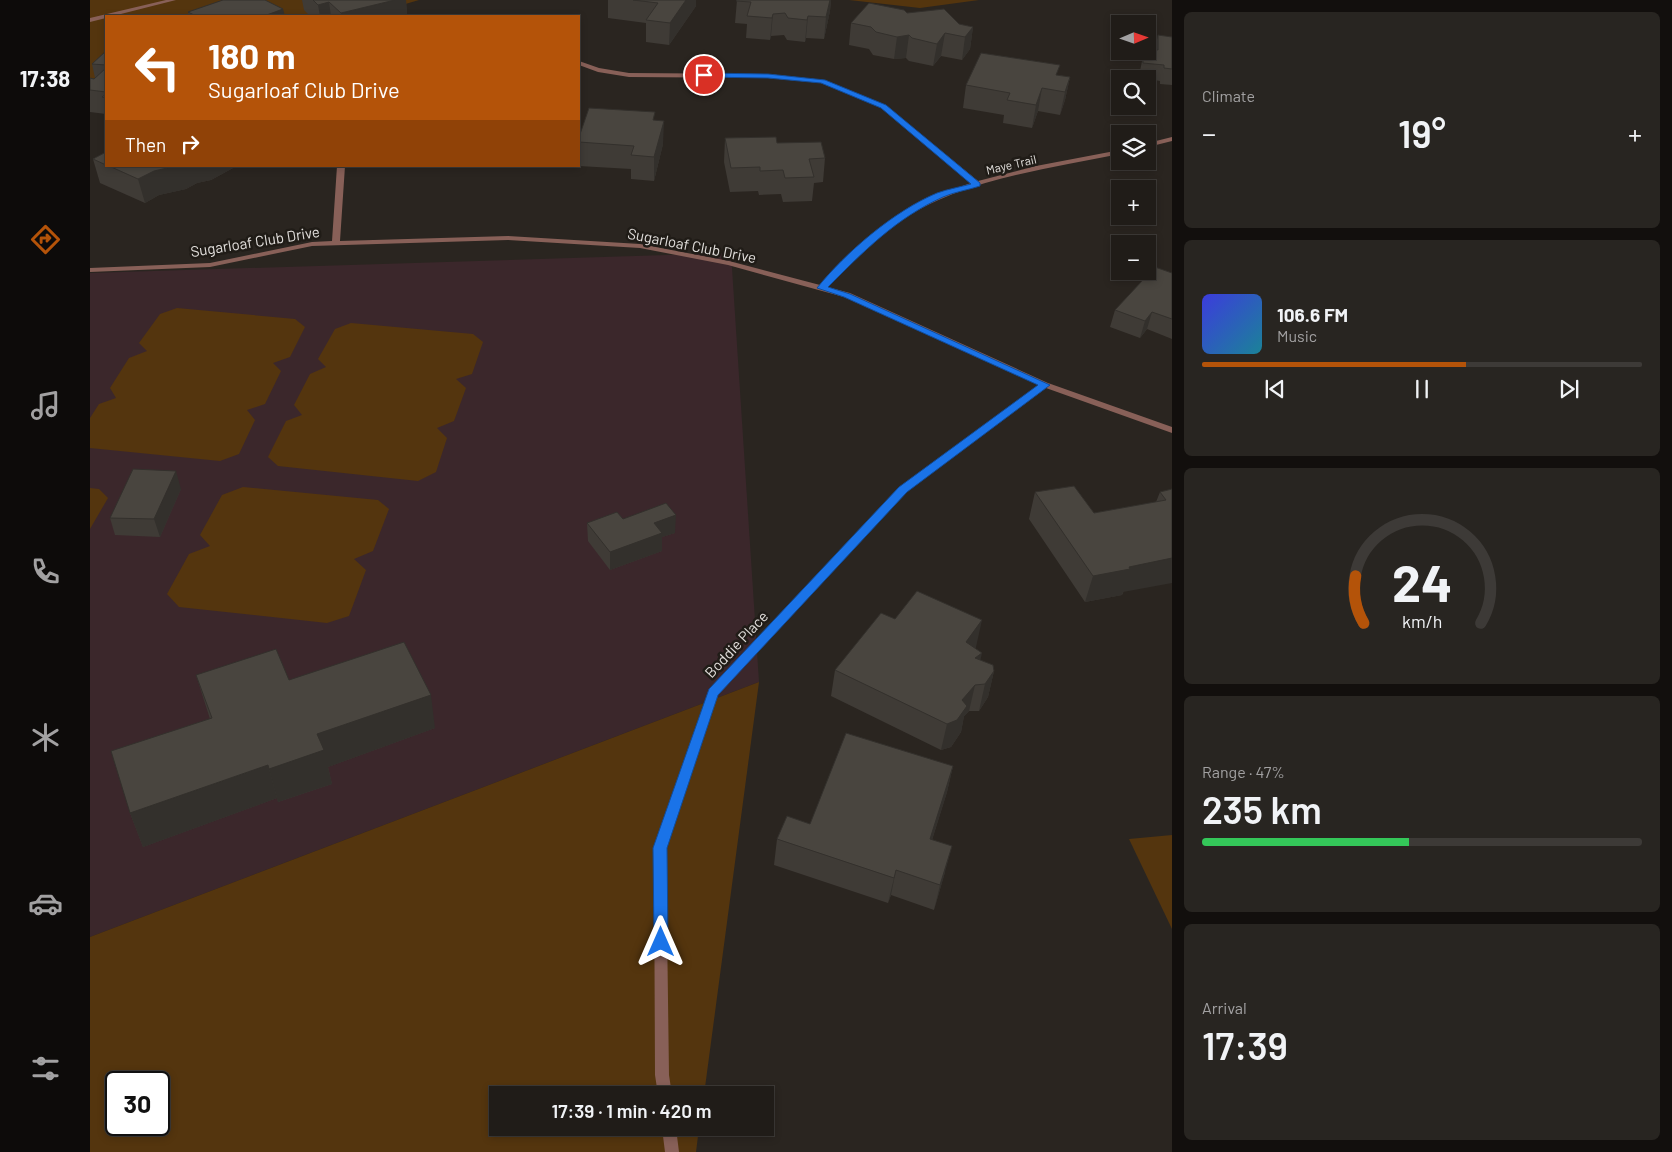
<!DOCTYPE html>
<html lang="en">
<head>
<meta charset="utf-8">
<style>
  :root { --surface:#201c18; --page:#282521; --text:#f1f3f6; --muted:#a2a1a2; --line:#3d3a37; --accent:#b45309 }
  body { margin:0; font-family:Barlow,sans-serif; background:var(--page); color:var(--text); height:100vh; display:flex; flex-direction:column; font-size:19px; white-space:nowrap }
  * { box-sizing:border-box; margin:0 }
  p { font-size:16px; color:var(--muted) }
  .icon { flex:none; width:28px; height:28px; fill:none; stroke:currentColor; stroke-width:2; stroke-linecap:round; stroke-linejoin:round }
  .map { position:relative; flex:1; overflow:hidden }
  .side { display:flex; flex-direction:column; gap:12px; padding:12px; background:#120f0d; width:500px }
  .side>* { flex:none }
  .top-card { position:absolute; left:15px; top:15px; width:475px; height:152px; border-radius:0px; box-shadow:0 2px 8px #0003,0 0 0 1px var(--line); background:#b45309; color:#fff; overflow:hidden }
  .needle { width:32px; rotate:88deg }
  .controls { position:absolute; left:1021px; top:15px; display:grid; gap:10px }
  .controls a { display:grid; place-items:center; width:45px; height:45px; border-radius:0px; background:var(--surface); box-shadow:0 2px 8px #0003,0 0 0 1px var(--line); font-size:25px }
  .speed { position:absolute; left:15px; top:1071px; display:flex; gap:10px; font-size:25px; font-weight:700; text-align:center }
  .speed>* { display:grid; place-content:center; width:65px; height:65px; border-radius:50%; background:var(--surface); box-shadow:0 2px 8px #0003,0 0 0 1px var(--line); line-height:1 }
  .speed .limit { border:2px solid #111; border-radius:8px; background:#fff; color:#111 }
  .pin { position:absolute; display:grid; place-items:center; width:42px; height:42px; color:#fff; margin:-21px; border:2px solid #fff; border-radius:50%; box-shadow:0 1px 5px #0007 }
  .me { position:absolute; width:55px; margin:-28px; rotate:0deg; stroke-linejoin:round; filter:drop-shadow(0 0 4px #0008) }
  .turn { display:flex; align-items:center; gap:18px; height:105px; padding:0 20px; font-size:22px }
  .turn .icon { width:65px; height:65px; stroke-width:2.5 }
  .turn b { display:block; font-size:35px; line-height:42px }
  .then { display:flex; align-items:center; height:48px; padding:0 20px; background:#0003; gap:10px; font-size:19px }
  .big { font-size:38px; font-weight:600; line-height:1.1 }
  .side .card { flex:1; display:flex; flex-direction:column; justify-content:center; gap:8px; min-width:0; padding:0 18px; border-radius:8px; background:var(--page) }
  .side .dial { align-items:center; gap:0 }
  .dial svg { height:130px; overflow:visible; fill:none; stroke:var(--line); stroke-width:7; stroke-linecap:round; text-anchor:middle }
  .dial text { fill:var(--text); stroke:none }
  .song { display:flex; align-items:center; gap:15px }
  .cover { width:60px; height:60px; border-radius:8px; background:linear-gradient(135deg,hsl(240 70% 55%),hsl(190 70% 35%)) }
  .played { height:5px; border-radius:2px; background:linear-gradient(90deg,var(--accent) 60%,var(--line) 60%) }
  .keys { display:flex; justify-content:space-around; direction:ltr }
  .heat { display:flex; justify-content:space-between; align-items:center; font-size:28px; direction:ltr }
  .charge { height:8px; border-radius:4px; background:linear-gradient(90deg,#34c759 47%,var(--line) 0) }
  .trip { position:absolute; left:399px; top:1086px; width:285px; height:50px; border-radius:0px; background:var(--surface); box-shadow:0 2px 8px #0003,0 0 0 1px var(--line); font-weight:600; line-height:50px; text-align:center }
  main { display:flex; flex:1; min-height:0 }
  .tabs { display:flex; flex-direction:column; width:90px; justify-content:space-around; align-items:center; background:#0d0b0a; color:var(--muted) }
  .tabs .icon { width:35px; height:35px }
  .tabs .active { color:var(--accent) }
  .tabs b { font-size:22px; color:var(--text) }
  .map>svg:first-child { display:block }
  .commercial { fill:#3b272b }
  .green { fill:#54350e; fill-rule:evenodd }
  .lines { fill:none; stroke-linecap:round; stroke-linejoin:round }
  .service { fill:#886058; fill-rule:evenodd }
  .minor { fill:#886058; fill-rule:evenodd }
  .wall { fill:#3f3b36 }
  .shaded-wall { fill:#33302c }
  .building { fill:#49453f; stroke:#33302c }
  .route { fill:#1a73e8; stroke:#114b97 }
  .labels { text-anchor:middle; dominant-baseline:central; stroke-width:5; stroke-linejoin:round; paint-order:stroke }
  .far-street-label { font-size:12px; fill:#e1dedb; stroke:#201c17 }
  .street-label { font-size:15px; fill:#e1dedb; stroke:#201c17 }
</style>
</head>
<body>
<main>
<nav class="tabs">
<b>17:38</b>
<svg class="icon active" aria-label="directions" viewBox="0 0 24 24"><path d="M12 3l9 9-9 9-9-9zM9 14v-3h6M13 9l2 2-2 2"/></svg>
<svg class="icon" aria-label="music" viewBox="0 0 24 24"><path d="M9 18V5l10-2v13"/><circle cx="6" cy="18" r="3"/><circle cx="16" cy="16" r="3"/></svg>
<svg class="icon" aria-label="phone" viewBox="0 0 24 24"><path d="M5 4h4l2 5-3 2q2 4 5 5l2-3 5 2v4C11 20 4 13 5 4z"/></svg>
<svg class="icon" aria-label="climate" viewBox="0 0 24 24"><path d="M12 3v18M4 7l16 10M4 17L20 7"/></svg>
<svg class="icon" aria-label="car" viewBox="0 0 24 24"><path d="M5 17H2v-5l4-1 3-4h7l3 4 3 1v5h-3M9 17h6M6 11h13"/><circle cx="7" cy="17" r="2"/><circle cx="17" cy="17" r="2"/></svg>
<svg class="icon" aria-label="filters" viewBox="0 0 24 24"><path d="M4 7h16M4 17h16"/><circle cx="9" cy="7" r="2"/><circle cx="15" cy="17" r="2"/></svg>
</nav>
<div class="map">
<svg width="1082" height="1152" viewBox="0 0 1082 1152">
  <rect width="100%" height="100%" fill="#2a2520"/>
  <polygon class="commercial" points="641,253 669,682 0,937 0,273"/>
  <g class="green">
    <polygon points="0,0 329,0 275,16 16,16 16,94 0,99"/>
    <polygon points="759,0 889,0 830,8"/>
    <polygon points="87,308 205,319 215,327 200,357 183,363 191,371 175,404 157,410 165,420 149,454 130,461 0,448 0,418 9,404 26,398 20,388 39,358 57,351 49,343 70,314"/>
    <polygon points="261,323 383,334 393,342 382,374 366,379 376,388 364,421 347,428 357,438 346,472 328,481 188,466 178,457 196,421 212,415 204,405 220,374 236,367 228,359 245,329"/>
    <polygon points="153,487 288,500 299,509 283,551 264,559 276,570 259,616 237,623 89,607 77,594 99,554 120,546 110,535 132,495"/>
    <polygon points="0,488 9,489 18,498 0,529"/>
    <path d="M669,682l-55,413h-206v33h201l-3,24h-606v-215zM26,1082h43v43h-43z"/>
    <polygon points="1082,835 1082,929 1039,839"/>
  </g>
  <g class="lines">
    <polygon class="service" points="76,0 86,0 23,16 16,16 16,18 0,22 0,18"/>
    <g class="minor">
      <path d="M489,61l20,7 30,5 139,1 56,6 61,25 93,76 58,-15 84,-16v4c-77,16 -160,25 -226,71 -25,17 -46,41 -67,62l23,6 198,90 124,44v6l-126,-45 -140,104 -188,203 -52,153 3,227 3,20h-14l-3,-20 -1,-227 55,-158 191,-202 139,-103 -195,-88 -116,-32 -88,-17 -132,-8 -196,6 -102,21 -120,5v-4l120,-5 102,-21 20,-1 5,-75h8l-5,75 168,-5 132,8 89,17 91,24c22,-22 43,-45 68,-63 25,-18 54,-29 83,-39l-90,-76 -60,-24 -53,-5 -139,-1 -31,-5 -19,-7z"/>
      <polygon points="1082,137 1082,141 1058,147 1058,143"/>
      <polygon points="572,1128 586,1128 589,1152 575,1152"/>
    </g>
  </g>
  <g class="wall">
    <polygon points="212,0 316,0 317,16 220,16 214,10"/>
    <polygon points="518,0 606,0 606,6 579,45 556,42 556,23 518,18"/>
    <polygon points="647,0 741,0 740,11 734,39 716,38 715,42 697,40 694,35 681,36 680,40 656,38 657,24 645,23"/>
    <polygon points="98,12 195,16 99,16"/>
    <polygon points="817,13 883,27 880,49 872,60 851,56 843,66 819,61 816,58 804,59 783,55 779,49 759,45 761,23"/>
    <polygon points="1068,35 1082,37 1082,85 1070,84 1070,81 1058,79 1049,78 1050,71 1053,56 1059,56 1061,49 1065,49"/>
    <polygon points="16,51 16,114 0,112 0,78 4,79 5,78 2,64"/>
    <polygon points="968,75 980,77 975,100 970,115 948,111 942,128 913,123 914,115 873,108 876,85"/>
    <polygon points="565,120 573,144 564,181 541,179 541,169 489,166 489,142"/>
    <polygon points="635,138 687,143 735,158 733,182 724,183 722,201 693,202 691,194 669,195 668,191 640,192 634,162"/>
    <polygon points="16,152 16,166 143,166 143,168 121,180 107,183 96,189 69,195 55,203 10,183 3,159"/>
    <polygon points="1082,273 1082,339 1057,329 1050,338 1020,327 1025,310"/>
    <polygon points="91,489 70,537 25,535 20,518"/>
    <polygon points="1082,489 1032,595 995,602 939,519 945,492 1004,513 1066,502 1070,492"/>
    <polygon points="533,519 585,533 572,537 572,551 520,570 498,541 497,523"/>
    <polygon points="805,619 886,647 885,648 890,660 904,671 898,697 889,711 879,711 874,716 871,732 861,747 851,750 741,696 745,670"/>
    <polygon points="106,675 199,680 345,728 238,767 242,784 188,802 187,798 53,847 40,813 120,719"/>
    <polygon points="863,766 857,792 842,840 855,872 844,910 801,895 798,903 684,865 687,839 720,824"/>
  </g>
  <g class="shaded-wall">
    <polygon points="305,0 316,0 317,16 252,16 251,13"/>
    <polygon points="596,0 606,0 606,6 579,45 580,23"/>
    <polygon points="740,0 741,0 740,11 734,39 736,17"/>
    <polygon points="239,2 241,16 230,16 228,5"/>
    <polygon points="193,9 195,16 174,16"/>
    <polygon points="683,14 681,36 680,40 682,18"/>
    <polygon points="718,16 716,38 715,42 717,20"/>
    <polygon points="883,27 880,49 872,60 875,37"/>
    <polygon points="855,33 851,56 843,66 847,44"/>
    <polygon points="819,35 816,58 804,59 807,37"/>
    <polygon points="980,77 975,100 970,115 975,92"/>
    <polygon points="952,88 948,111 942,128 946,105"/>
    <polygon points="574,121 573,144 564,181 564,157"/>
    <polygon points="86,166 143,166 143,168 121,180 107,183 96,189 69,195 55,203 48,179 64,171"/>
    <polygon points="1062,312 1057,329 1050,338 1055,321"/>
    <polygon points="86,471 91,489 70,537 64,519"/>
    <polygon points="586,515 585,533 572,537 572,551 520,570 520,552 564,523"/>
    <polygon points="1082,558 1082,583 1033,592 1032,595 995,602 1003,576 1039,567"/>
    <polygon points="892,620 886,647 870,668 876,642"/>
    <polygon points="892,653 886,679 885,658"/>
    <polygon points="904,671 898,697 889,711 895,684"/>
    <polygon points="885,685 879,711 874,716 871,732 861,747 851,750 857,724 872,700"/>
    <polygon points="341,695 345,728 238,767 242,784 188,802 179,769 227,734"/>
    <polygon points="178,765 187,798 53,847 40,813"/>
    <polygon points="863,766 857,792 834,865 840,839"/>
    <polygon points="862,846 855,872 844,910 850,885"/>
    <polygon points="806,870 801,895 798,903 804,878"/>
  </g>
  <g class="building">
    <polygon points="133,0 175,0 193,9 174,16 106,16 98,12"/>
    <polygon points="223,0 305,0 251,13 239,2 228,5"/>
    <polygon points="543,0 596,0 580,23 556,20 568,3"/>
    <polygon points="647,0 740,0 736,17 718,16 717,20 698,18 695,13 683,14 682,18 657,16 661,2 646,1"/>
    <polygon points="779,3 814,10 817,13 854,9 869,24 883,27 875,37 855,33 847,44 822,38 819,35 807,37 786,32 781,27 761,23"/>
    <polygon points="1068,35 1082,37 1082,69 1074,68 1074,65 1053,63 1053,56 1061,56 1061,49 1068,50"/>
    <polygon points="16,51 16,65 2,64"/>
    <polygon points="891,53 970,65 966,75 980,77 975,92 952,88 946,105 917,100 920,93 876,85"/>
    <polygon points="16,68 16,92 0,90 0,78 4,79"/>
    <polygon points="16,94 16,98 12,97"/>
    <polygon points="499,108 565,112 563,120 574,121 564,157 541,155 544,146 489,142 489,137"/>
    <polygon points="686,137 687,143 731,142 735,158 719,159 724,177 695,178 693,170 670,171 670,167 641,168 635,138"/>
    <polygon points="16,152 16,165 3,159"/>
    <polygon points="19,166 86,166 64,171 48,179"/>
    <polygon points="1065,267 1082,273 1082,319 1062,312 1055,321 1025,310"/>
    <polygon points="43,469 86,471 64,519 20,518"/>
    <polygon points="984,486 1004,513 1076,500 1070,492 1082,489 1082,558 1039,567 1040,569 1003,576 945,492"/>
    <polygon points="576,503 586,515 564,523 572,533 520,552 497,523 527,512 533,519"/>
    <polygon points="827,591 892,620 876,642 892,653 885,658 903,665 904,671 895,684 885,685 872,700 877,706 867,720 857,724 745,670 791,613 805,619"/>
    <polygon points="314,642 341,695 227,734 234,750 179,769 178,765 40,813 21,751 122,718 106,675 186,649 199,680"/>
    <polygon points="756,733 863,766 840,839 862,846 850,885 806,870 804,878 687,839 697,816 720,824"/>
  </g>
  <path class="route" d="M614,73l64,1 57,6 61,25 94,78v3c-12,4 -26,6 -37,11 -47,21 -80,55 -115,90l22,7 200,91 -143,107 -189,203 -51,153 1,94 -2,5 -5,2 -5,-2 -2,-5 -1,-94 56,-159 190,-202 139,-102 -194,-88 -27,-9c29,-36 77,-77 120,-95 11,-4 23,-6 34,-9l-90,-76 -60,-25 -53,-5 -67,-1 -1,-2z"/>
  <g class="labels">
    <g class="far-street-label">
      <text transform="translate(921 164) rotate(-13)">Maye Trail</text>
    </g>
    <g class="street-label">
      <text transform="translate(165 241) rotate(-9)">Sugarloaf Club Drive</text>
      <text transform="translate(602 245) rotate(11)">Sugarloaf Club Drive</text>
      <text transform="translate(646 644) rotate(-47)">Boddie Place</text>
    </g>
  </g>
</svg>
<div class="controls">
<a><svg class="needle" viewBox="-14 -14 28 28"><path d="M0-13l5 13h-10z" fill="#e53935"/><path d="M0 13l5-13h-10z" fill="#a2a1a2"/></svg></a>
<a><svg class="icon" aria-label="search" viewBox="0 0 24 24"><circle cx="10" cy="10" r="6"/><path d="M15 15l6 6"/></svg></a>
<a><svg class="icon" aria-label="layers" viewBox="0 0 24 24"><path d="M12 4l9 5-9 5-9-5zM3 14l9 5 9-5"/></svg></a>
<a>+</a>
<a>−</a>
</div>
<div class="speed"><div class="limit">30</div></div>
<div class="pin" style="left:614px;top:75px;background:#d93025"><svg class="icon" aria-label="arrive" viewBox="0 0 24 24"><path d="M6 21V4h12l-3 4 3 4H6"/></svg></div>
<svg class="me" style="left:571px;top:942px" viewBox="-20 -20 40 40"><path d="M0-17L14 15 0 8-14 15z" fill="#1a73e8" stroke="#fff" stroke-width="4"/></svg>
<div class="trip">17:39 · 1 min · 420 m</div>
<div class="top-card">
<div class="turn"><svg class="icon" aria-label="left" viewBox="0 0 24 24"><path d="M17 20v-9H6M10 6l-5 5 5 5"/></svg><div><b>180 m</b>Sugarloaf Club Drive</div></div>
<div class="then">Then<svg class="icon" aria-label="right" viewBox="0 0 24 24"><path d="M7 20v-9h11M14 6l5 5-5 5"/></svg></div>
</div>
</div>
<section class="side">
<div class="card"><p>Climate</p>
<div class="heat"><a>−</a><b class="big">19°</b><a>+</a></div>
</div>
<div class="card">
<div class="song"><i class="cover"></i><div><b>106.6 FM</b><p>Music</p></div></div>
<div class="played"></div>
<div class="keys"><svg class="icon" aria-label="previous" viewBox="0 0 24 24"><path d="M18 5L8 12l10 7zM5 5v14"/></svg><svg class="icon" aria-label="pause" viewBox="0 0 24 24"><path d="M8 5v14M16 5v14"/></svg><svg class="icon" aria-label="next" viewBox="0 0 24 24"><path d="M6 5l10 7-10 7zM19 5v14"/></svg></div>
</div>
<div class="card dial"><svg viewBox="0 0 100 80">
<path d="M14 69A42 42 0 1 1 86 69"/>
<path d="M14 69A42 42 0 0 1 9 40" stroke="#b45309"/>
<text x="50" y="56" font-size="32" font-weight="700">24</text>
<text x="50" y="72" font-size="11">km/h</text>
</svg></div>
<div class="card"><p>Range · 47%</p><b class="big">235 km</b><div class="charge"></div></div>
<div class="card"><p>Arrival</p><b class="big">17:39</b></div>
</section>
</main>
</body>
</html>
